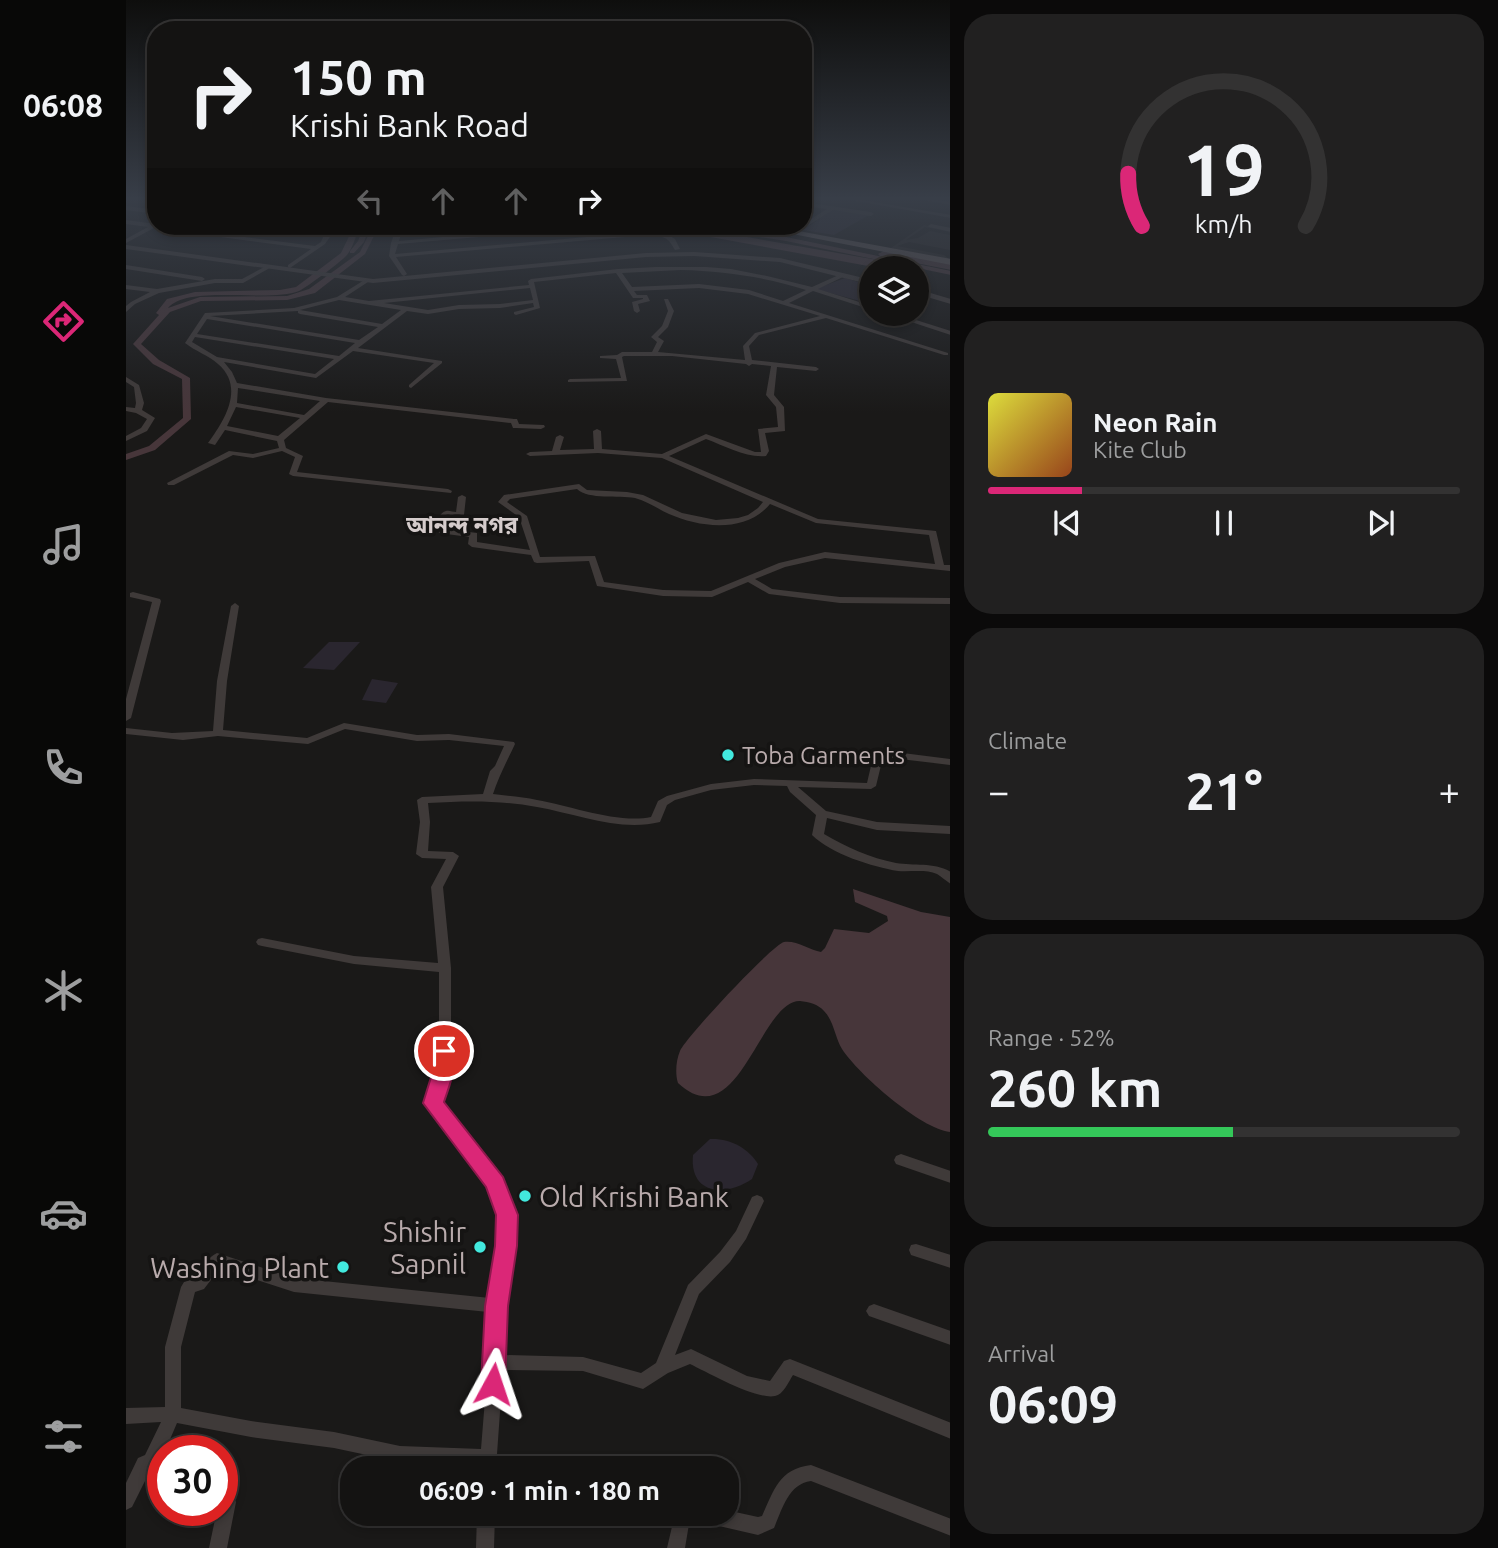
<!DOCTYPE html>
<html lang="en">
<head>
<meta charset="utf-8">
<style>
  :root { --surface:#141312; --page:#212020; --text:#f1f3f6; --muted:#9d9e9f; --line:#333232; --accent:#db2777 }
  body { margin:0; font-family:Ubuntu,"Noto Sans Bengali",sans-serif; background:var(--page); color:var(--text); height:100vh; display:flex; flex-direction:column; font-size:26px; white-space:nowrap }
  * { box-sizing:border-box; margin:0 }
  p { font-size:23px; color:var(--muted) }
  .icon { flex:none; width:38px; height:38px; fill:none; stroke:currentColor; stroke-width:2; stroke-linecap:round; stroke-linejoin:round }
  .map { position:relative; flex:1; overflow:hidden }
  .details { display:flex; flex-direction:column; gap:14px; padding:14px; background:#0b0a0a; width:548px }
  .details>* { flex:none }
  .banner { position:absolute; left:21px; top:21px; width:665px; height:214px; border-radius:28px; box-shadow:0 4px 10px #0003,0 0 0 2px var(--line); background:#141312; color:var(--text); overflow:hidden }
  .fabs { position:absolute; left:733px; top:256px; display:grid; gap:14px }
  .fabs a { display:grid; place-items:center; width:70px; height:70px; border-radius:50%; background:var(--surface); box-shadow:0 4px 10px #0003,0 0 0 2px var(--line); font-size:35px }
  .speed { position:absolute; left:21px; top:1435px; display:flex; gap:14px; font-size:35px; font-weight:700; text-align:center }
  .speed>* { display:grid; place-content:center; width:91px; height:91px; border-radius:50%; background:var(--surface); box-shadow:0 4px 10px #0003,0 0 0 2px var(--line); line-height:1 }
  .speed .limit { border:10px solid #d22; background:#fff; color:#111 }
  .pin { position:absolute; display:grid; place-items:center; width:60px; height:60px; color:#fff; margin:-30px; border:4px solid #fff; border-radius:50%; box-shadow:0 2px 7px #0007 }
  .me { position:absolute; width:77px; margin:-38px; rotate:5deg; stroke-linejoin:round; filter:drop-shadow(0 0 5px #0008) }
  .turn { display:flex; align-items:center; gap:24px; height:147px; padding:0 28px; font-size:32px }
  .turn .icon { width:91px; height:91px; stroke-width:2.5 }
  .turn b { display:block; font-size:49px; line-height:60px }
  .lanes { display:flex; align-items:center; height:66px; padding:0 28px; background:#0003; justify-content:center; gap:35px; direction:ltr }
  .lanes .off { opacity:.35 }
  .big { font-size:52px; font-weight:700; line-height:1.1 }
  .details .tile { flex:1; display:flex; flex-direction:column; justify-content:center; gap:10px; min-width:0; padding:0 24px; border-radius:28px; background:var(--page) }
  .details .dial { align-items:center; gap:0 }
  .dial svg { height:182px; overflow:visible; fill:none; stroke:var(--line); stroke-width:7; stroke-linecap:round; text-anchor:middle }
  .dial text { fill:var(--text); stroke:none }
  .song { display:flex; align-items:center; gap:21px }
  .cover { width:84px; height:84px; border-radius:10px; background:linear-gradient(135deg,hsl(60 70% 55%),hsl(20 70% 35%)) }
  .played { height:7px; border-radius:4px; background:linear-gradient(90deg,var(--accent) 20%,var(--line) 20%) }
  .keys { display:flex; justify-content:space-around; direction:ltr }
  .heat { display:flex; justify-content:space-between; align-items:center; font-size:38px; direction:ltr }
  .charge { height:10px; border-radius:5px; background:linear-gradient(90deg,#34c759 52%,var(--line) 0) }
  .trip { position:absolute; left:214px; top:1456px; width:399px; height:70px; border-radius:28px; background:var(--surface); box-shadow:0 4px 10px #0003,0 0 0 2px var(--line); font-weight:700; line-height:70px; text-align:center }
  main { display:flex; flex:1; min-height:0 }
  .tab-bar { display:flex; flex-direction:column; width:126px; justify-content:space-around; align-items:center; background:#080807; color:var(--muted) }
  .tab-bar .icon { width:49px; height:49px }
  .tab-bar .selected { color:var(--accent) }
  .tab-bar b { font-size:32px; color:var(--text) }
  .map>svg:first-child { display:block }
  .built { fill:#272524 }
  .green { fill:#2a262f }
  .water { fill:#47363a }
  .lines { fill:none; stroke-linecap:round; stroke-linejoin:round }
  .canal { fill:#47363a; fill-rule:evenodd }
  .river { fill:#47363a; fill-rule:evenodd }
  .minor { fill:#3f3a39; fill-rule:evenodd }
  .tertiary { fill:#3f3a39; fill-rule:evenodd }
  .primary { fill:#5e5656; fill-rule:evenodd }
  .route { fill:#db2777; stroke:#8e194d; stroke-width:2 }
  .poi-dot { fill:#42e9de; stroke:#151413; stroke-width:2.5 }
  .labels { text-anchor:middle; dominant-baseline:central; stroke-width:7; stroke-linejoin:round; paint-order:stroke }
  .far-quarter-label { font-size:23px; font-weight:bold; fill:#d5cccc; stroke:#151413 }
  .poi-label { font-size:24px; fill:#b9abac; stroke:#151413; text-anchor:start }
  .near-poi-label { font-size:28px; fill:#b9abac; stroke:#151413; text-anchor:end }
</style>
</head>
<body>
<main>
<nav class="tab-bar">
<b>06:08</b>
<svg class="icon selected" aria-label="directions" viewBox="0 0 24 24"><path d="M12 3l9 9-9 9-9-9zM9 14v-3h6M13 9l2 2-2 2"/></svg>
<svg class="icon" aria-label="music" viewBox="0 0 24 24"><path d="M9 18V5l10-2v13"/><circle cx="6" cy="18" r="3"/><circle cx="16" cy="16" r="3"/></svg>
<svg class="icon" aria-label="phone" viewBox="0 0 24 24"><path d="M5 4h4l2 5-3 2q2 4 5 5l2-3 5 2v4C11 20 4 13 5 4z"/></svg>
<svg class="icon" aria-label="climate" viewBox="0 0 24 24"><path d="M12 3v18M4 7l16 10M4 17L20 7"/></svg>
<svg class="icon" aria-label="car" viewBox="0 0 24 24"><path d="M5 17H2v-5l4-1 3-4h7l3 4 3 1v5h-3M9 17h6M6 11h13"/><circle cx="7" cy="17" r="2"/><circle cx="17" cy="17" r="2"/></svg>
<svg class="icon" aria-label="filters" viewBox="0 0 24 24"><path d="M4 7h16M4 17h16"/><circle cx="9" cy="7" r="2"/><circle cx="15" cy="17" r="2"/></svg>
</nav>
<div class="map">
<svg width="825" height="1548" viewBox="0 0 825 1548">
  <rect width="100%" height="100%" fill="#1a1918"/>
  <polygon class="built" points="798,225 824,232 799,227 780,240 792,238 804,231 824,235 824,250 783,242 771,246 818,255 824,260 765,248"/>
  <g class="green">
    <polygon points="708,209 743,215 708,235 677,230"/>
    <polygon points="719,278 745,286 745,296 734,301 689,289"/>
    <polygon points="203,642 234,642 208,670 177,668"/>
    <polygon points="246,679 272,683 260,703 236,700"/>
    <path d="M584,1139c20,-1 38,9 48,25l-6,15c-26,18 -63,16 -59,-24z"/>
  </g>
  <path class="water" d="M727,889l68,23 29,5v215c-29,-3 -92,-58 -108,-83 -7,-11 -8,-28 -18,-38 -6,-7 -15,-9 -24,-10 -40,-1 -62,138 -122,82 -3,-9 -2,-23 2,-32 6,-14 92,-106 104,-109 12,-2 26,8 37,10l4,-4 9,-19 35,4 19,-12 -1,-5 -32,-14z"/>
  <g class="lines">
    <g class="canal">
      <path d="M228,226h6c-4,9 -7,22 -13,29 -5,6 -41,33 -48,36 -30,12 -111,-7 -131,17l32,-11 87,-1 22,-7 51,-37 13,-26h6l-14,28 -50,39 -28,7 -86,1 -31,11 -29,32 18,16 31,18 1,41 -36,31 -29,10v-6l23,-8 34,-28 -1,-39 -29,-15 -20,-20 26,-29 -3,-2 11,-14 28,-7 85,-2 16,-3 45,-34z"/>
      <polygon points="238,226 244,226 238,242 228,253 224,253 224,251 232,241"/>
      <polygon points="562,226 577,226 660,237 825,271 825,275 660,241"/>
    </g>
    <g class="river">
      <polygon points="535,226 558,226 774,264 780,268 753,268 541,229"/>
      <polygon points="758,251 825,263 825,270 754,256 752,254"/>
    </g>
    <g class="minor">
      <polygon points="13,197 30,197 30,200"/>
      <polygon points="708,197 718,197 825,215 825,218"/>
      <polygon points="781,197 791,197 825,202 825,205"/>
      <polygon points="677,202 745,212 748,214 745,216 707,210 670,233 666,233 666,231 677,226 677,224 701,209 677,206"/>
      <polygon points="0,206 30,210 30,214 0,210"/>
      <polygon points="0,220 30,224 30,226 189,246 195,242 198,235 136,226 150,226 199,232 202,226 208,226 205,233 206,234 199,244 164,268 162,267 162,265 185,249 28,228 0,243 0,239 22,227 0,224"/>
      <polygon points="805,224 825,228 825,232 803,227 802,226"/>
      <path d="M271,226h39l-34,4 -3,11 166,-15h18l-3,2 -182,16 -3,10 237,-21 -35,-5 -3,-2h13l61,9 7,4 5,10 -5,1c-8,-15 -12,-13 -28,-15l-251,22 11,17 -3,2 -2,-1 -13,-19 2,-13z"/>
      <polygon points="0,265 76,277 79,279 76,281 0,269"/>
      <polygon points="140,266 143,268 142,269 117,283 89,283 33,293 9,304 0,312 0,306 5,302 24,292 0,289 0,285 31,289 89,279 116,279"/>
      <path d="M530,267h50l25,2 36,7 45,11 29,-13h4v2l-27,13 54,17v4l-59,-19 -24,12 159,50v2h-4l-118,-37 -67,17 -10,11 3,14 64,7 3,2 -3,2 -39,-4 -3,28 10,12 1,24 -20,2 4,18 -3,5c-20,2 -41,-10 -60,-17l-37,17 149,63 118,12 8,34h7v6l-126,-13 -40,9 -30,12 17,10 68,8 111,1v6l-111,-1 -71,-9 -21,-12 -36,15 -49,-1 -66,-10 -8,-25 -52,2 -3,-1 -3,-7 -59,-8 -4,-3 1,-7 -30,-4c-2,-7 -2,-20 7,-22 3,-1 7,1 10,1l2,-15 4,-2 4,2 -2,18 -4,2 -12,-1 -2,4v9l31,4v9l53,8 -11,-33 -21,-15 6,-7 75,-11 8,6 40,2 16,3 39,18 34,7 22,-2 10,-3 10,-7 5,-6 -101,-44 -64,-5 -68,3 -4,-2 4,-2 22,-1 4,-14 4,-2 4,2 -4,13 34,-1 -1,-18 4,-2 4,2 1,18 60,5 44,-20 49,18h6l-3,-23 20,-2 -2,-20 -10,-12 5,-29 -19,-2 -3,2 -3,-2 -74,-8h-48l-2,1 5,24 -59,1v-2l2,-1 51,-1 -5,-19 -16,-1v-2l17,-1 5,-3h30l5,-10 -6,-5 11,-11 6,-15 -4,-12h4l6,12 -6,16 -10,10 6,4 -6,11 87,8 -2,-14 12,-13 65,-17 -72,-22 -49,-6 -65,3 3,4h10l3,6 -12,3 2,7 -3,2 -3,-2 -2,-9 11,-3v-1h-10l-17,-25 -82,9 6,26 -24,7 -2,-1v-2l20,-5 -1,-4 -33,5 -41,1 -31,5 -21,-3 -49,37 84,13v2l-31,25 -2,-1v-2l25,-22 -81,-12 -37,27 -92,-16 8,10 5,11 89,15 188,21h3l2,5 25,1 1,2 -4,2 -25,-1h-3l-2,-5 -183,-21 -44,38 2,8 17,8 -6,16 151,17 4,2 -1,2 -158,-17 -4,-2 6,-17 -13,-6 -29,7 -20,-3 -59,30h-6l-1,-2 62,-32 24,3 26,-6 -2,-7 -52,-11 -10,15 -7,-2c17,-23 37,-56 10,-79 -10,-9 -23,-13 -33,-21l20,-30 89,-5 43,-11 29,-18 3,2 -1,1 -23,15 24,4 160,-16 -1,-4 3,-2 87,-10zM555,270c43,1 84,7 125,20l-23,11 -34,-11 -50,-6 -67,3 -10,-14zM404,288l3,12 -33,4 -41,1 -31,5 -44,-7zM213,300l62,10 -19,14 -82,-14zM172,311v2l2,1 78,13 -19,13 -149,-24zM81,319l148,24 -16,13 -142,-22zM69,337l139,22 -19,15 -98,-17 -25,-15zM112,388l82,13 -16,14 -67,-12zM110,407l64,11 -22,18 -51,-10zM451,489c12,11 41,6 58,9 12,3 23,11 34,16 32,14 77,19 101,-10l46,19 113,12 6,29 -110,-12 -46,11 -68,28 -48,-1 -59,-8 -9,-26 -55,1 -13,-41 -20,-14 3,-3z"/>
      <polygon points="758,313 768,313 825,331 825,335"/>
      <polygon points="0,377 13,385 18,403 16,410 29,418 21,431 0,441 0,436 15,428 21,419 10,413 0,411 0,407 9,408 10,403 8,387 0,382"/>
      <polygon points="7,592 34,599 35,601 5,718 0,721 0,699 26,602 4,597 4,593"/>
      <path d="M109,603l4,3 -12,75 -4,49 84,8 37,-15 73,12 32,-1 65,8 1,2c-8,17 -16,32 -22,50 15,2 30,3 44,6 34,6 82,24 114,17l7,-16 9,-5 44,-12 43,-5 113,4 7,-30 5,-3 72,9v6l-68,-8 -7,29 -5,3 -73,-2 28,24 51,11 74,4v8l-74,-4 -50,-12 -3,16c22,13 46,24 72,29 18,3 38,-1 55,9v12c-5,-3 -9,-7 -14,-10 -11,-5 -26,-2 -39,-3 -25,-4 -67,-17 -86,-36l4,-20 -26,-23 -3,-6 -33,-1 -43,5 -36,10 -8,5 -7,17c-40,10 -83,-8 -123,-15 -39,-7 -71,-6 -109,-4l2,19 -2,29 25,1 6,4 -16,31 8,81v61l-2,45 -9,28 61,77 13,36 -1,31 -9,60v49l79,2 58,16 15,-10 32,-78 32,-33 16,-21 16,-34 5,-2 5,2 2,4 -18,38 -16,23 -31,32 -24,61 16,-6 56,27 23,5 14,-20 6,-2 161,64v16l-158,-64c-4,6 -10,20 -18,21 -19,4 -66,-23 -85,-32l-22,9 -25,16 -60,-18 -80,-1 -7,98h-16v-3l-80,-3 -66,-14 -83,-11 -74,-14 -12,28h-2v4l-6,13 -7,3 -18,36 -6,3v-27l12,-25 7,-3 16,-33 -35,2v-16l39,-1v-60l16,-60 3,-5c19,-7 17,-21 33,-29l77,25 196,20c4,-26 12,-54 10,-81 -4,-41 -54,-79 -74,-114l9,-29 4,-45v-57l-85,-8 -92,-18 -4,-1 -2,-3 2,-3 4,-1 92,18 84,7 -7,-76 15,-28 -24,-1 -6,-4 4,-32 -3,-22 5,-3 61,-3 7,-23 5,-5 9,-20 -55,-6 -32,1 -72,-12 -37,15 -90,-8 -35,4 -57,-6v-6l46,5 41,-2 4,-50 14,-75zM94,1268l74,24 194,20v50l-7,87 -81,-3 -66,-14 -83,-11 -70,-13v-61l14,-55 9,-3z"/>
      <polygon points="775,1154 825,1171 825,1183 770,1164 768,1160 770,1156"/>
      <polygon points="790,1244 825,1255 825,1268 785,1255 783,1250 785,1245"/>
      <polygon points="748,1304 825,1331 825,1345 743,1316 740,1311 743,1306"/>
      <path d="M685,1465l140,54v17l-140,-55c-23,3 -29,29 -37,47l-16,7 -52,-12 -6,-3 -2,-5 -2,5 -7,4 -4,24h-18l8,-34h51v-4l32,7 4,-1c12,-26 17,-47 49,-51z"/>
      <polygon points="101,1493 107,1496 110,1502 101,1548 83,1548 91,1510 96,1510 96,1495"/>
      <polygon points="351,1514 369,1514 368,1548 350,1548"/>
    </g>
    <g class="tertiary">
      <polygon points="0,245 247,279 520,253 568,252 654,258 746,280 746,285 654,262 568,256 520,257 247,283 0,249"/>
      <polygon points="791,289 825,299 825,304 791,294"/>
    </g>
    <polygon class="primary" points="626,226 645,226 825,259 825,265"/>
  </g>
  <linearGradient id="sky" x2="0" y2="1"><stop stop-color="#0e0e0d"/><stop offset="0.48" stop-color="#383e48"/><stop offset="1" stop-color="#383e48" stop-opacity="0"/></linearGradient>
  <rect width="825" height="413" fill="url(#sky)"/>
  <path class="route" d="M318,1044l7,2c9,16 -2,40 -7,56l59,75 15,38 -1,31 -9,60 -3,78 -3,9 -9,3 -8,-3 -4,-9 4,-78 10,-60 1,-31 -10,-28 -63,-84 9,-29 5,-28z"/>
  <g class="poi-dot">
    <circle cx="602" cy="755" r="7"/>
    <circle cx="399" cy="1196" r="7"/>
    <circle cx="354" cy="1247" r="7"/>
    <circle cx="217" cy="1267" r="7"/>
  </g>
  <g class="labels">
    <g class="far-quarter-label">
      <text x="336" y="524">আনন্দ নগর</text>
    </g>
    <g class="poi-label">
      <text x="616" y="755">Toba Garments</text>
    </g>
    <g class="near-poi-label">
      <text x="413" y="1196" text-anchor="start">Old Krishi Bank</text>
      <text x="340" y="1231">Shishir<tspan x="340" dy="32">Sapnil</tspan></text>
      <text x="203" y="1267">Washing Plant</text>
    </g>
  </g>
</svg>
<div class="fabs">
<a><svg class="icon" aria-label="layers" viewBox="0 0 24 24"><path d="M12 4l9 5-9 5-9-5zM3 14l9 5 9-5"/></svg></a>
</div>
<div class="speed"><div class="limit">30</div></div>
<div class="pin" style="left:318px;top:1051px;background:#d93025"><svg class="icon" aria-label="arrive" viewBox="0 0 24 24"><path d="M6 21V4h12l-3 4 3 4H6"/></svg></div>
<svg class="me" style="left:367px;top:1384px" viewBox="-20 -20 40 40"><path d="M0-17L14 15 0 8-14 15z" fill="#db2777" stroke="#fff" stroke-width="4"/></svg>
<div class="trip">06:09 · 1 min · 180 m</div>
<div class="banner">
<div class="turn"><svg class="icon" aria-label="right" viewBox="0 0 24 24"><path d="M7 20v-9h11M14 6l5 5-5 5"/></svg><div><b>150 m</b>Krishi Bank Road</div></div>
<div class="lanes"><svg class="icon off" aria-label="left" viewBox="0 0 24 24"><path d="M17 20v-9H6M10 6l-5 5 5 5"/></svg><svg class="icon off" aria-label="ahead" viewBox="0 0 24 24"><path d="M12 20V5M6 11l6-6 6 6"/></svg><svg class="icon off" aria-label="ahead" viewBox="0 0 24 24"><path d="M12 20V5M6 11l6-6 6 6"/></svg><svg class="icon" aria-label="right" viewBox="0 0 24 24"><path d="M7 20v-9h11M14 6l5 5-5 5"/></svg></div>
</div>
</div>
<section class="details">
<div class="tile dial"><svg viewBox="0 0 100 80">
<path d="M14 69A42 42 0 1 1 86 69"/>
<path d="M14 69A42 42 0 0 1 8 46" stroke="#db2777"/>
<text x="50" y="56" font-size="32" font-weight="700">19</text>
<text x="50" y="72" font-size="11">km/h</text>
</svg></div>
<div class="tile">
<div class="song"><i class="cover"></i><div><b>Neon Rain</b><p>Kite Club</p></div></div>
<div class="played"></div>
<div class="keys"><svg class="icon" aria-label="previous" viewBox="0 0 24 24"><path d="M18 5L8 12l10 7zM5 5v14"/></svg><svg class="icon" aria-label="pause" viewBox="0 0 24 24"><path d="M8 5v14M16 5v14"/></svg><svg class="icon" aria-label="next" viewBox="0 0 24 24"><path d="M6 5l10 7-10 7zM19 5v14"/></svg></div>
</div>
<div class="tile"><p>Climate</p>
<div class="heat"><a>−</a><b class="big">21°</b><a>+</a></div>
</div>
<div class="tile"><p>Range · 52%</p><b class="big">260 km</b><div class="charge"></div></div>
<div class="tile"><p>Arrival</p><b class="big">06:09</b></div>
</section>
</main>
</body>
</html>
